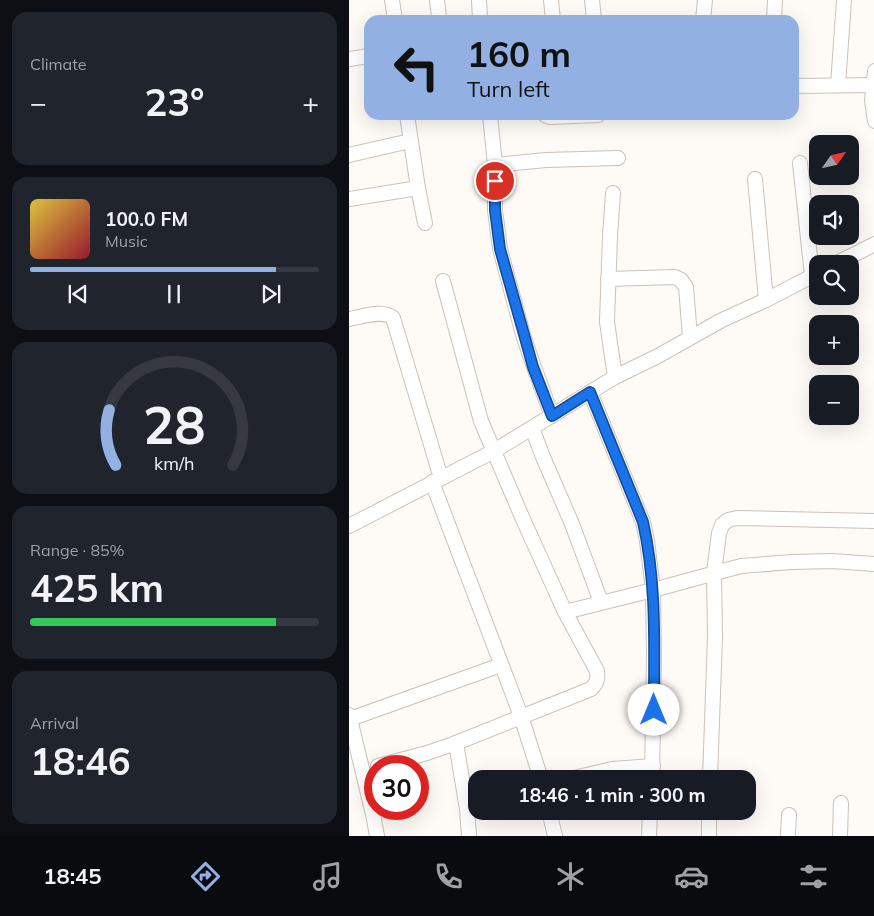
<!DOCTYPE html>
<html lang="en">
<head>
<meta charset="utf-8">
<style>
  :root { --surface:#171b24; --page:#20242c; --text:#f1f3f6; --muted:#9ea1a6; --line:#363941; --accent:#92b0e2 }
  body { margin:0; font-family:Mulish,sans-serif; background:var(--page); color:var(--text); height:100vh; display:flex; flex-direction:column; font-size:19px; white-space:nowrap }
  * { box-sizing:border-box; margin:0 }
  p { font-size:16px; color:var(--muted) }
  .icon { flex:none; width:28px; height:28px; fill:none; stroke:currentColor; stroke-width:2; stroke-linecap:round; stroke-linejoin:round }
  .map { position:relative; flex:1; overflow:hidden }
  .details { display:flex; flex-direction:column; gap:12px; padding:12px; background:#0d0f14; width:349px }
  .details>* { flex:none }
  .guide { position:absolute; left:15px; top:15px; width:435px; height:105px; border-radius:15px; box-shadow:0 5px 20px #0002; background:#92b0e2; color:#111; overflow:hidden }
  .needle { width:32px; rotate:56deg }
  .buttons { position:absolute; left:460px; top:135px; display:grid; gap:10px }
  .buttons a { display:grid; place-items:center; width:50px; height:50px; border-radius:10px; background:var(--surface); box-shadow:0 5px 20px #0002; font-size:25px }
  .speed { position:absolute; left:15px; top:755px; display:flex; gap:10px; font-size:25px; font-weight:700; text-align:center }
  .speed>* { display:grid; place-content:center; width:65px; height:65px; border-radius:50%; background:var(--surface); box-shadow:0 5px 20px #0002; line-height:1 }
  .speed .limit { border:8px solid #d22; background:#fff; color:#111 }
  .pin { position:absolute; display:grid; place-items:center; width:42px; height:42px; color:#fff; margin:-21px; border:2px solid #fff; border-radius:50%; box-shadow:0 1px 5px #0007 }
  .me { position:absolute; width:55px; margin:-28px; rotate:0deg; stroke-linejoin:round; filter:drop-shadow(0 0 4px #0008) }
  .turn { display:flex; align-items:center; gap:18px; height:105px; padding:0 20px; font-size:22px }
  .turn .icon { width:65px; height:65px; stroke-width:2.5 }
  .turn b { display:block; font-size:35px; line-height:42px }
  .big { font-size:38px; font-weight:700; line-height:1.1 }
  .details .tile { flex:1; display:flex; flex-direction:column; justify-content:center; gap:8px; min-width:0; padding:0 18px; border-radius:15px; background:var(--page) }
  .details .dial { align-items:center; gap:0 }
  .dial svg { height:130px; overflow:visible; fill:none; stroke:var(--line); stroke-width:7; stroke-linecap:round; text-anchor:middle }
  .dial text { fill:var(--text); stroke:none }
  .song { display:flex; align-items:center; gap:15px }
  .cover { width:60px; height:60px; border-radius:8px; background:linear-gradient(135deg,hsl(50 70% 55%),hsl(350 70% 35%)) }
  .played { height:5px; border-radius:2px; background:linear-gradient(90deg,var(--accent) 85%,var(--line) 85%) }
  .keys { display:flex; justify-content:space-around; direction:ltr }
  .heat { display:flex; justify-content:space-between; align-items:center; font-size:28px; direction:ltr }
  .charge { height:8px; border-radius:4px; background:linear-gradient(90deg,#34c759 85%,var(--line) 0) }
  .trip { position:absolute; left:119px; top:770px; width:288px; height:50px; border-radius:15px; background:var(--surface); box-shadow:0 5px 20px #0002; font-weight:700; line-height:50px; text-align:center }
  .tabs { display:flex; height:80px; justify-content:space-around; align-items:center; background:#090b0e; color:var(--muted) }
  .tabs .icon { width:35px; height:35px }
  .tabs .active { color:var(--accent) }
  .tabs b { font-size:22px; color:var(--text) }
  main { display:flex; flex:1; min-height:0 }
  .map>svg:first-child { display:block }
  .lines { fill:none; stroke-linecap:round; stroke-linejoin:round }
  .minor-casing { stroke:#ccc2b9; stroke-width:16 }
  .minor { stroke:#fff; stroke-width:14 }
  .route-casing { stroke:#114b97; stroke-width:12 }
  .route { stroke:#1a73e8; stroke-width:9 }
</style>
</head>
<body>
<main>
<section class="details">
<div class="tile"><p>Climate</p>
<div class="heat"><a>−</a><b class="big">23°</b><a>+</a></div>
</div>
<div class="tile">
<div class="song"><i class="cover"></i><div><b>100.0 FM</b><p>Music</p></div></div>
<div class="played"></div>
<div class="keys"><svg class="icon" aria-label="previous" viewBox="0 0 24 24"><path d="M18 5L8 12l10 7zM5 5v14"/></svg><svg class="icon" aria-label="pause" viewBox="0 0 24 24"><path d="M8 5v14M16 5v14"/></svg><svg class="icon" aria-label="next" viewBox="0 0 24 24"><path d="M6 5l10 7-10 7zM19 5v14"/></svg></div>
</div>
<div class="tile dial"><svg viewBox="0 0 100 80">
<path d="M14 69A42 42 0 1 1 86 69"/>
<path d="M14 69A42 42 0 0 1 10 35" stroke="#92b0e2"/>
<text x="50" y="56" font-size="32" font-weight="700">28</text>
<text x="50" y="72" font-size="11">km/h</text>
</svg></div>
<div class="tile"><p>Range · 85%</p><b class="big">425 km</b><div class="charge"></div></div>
<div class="tile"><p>Arrival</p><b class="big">18:46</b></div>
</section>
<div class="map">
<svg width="526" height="836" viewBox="0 0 526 836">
  <rect width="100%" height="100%" fill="#fefaf6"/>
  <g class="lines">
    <defs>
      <g id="minor">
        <polyline points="43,0 46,20"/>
        <polyline points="88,0 90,17"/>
        <polyline points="130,0 131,20"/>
        <polyline points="202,0 204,20"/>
        <polyline points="243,0 245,20"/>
        <polyline points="354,20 356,0"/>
        <polyline points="425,20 426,0"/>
        <polyline points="0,59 20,56"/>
        <polyline points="526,71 523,101 526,121"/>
        <polyline points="489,85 495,0"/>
        <polyline points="445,86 526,85"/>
        <polyline points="58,115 69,188 76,223"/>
        <polyline points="141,115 146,165 146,210 151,249 175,338 185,367 203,416"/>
        <polyline points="196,115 201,117 249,115"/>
        <polyline points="0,155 61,141"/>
        <polyline points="451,163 463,276"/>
        <polyline points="146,165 197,160 269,158"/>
        <polyline points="406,179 417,300"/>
        <polyline points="264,193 261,236 258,322 266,377"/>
        <polyline points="0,199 69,188"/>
        <polyline points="486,264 526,244"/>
        <polyline points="259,279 326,277 332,280 337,287 341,337"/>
        <path d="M0,319c13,-2 34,-10 44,-1l48,160"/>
        <polyline points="241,392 294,522 298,541 304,590 305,653 303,779"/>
        <polyline points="183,428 194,457 223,524 252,602"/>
        <polyline points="83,482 172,716 192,779"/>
        <polyline points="0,526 145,451 266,377 309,356 373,320 417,300 469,273"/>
        <polyline points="216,612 304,590 392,566 443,562 483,561 526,564"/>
        <polyline points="0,715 24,814 28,836"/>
        <polyline points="1,719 152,665"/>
        <polyline points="107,743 118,809 120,836"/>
        <path d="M29,766l49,-13 29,-10 135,-54c6,-6 7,-9 6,-18l-32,-59 -43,-95 -41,-96 -38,-140"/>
        <polyline points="221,779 263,769 304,766"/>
        <polyline points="361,779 366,636 365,573 370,533 373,525 379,520 388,518 526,521"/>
        <polyline points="200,811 206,836"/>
        <polyline points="300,836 301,811"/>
        <polyline points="360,836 360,811"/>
        <polyline points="439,836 440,815"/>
        <polyline points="491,836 492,803"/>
      </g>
    </defs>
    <use href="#minor" class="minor-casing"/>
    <use href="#minor" class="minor"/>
  </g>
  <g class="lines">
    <defs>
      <path id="route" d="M146,181v29l5,39 25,89 8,29 19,49 38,-24 53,130c14,62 11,125 11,188"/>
    </defs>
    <use href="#route" class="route-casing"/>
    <use href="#route" class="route"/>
  </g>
</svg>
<div class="buttons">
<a><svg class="needle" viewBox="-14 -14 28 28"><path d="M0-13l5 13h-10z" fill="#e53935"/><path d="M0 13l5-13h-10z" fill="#9ea1a6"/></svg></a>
<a><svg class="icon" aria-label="sound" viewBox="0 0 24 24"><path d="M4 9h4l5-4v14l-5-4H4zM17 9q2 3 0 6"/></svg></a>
<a><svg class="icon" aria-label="search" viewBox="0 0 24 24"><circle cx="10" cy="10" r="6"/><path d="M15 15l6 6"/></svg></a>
<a>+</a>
<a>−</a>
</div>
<div class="speed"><div class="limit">30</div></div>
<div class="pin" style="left:146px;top:181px;background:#d93025"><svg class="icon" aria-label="arrive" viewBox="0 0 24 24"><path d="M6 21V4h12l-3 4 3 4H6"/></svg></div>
<svg class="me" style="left:305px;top:710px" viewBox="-20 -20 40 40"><circle r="19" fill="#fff"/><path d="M0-13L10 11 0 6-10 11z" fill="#1a73e8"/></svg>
<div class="trip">18:46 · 1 min · 300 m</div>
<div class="guide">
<div class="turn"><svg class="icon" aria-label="left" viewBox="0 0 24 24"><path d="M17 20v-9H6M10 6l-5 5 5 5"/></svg><div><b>160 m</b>Turn left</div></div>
</div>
</div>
</main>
<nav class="tabs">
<b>18:45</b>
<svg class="icon active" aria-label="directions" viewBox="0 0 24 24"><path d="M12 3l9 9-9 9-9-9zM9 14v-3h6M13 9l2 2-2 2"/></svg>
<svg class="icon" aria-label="music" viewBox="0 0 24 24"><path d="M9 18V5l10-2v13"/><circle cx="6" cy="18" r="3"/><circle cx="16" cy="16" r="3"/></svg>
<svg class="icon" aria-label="phone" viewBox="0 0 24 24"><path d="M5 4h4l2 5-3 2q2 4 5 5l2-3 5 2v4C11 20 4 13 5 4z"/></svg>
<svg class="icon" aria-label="climate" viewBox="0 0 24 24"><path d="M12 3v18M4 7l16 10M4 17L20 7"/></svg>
<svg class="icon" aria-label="car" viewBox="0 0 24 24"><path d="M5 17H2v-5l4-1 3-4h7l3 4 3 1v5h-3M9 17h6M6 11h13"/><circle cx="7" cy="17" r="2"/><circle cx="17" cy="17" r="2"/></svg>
<svg class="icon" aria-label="filters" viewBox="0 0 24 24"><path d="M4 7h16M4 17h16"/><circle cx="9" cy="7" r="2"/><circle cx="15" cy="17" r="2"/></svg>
</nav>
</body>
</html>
